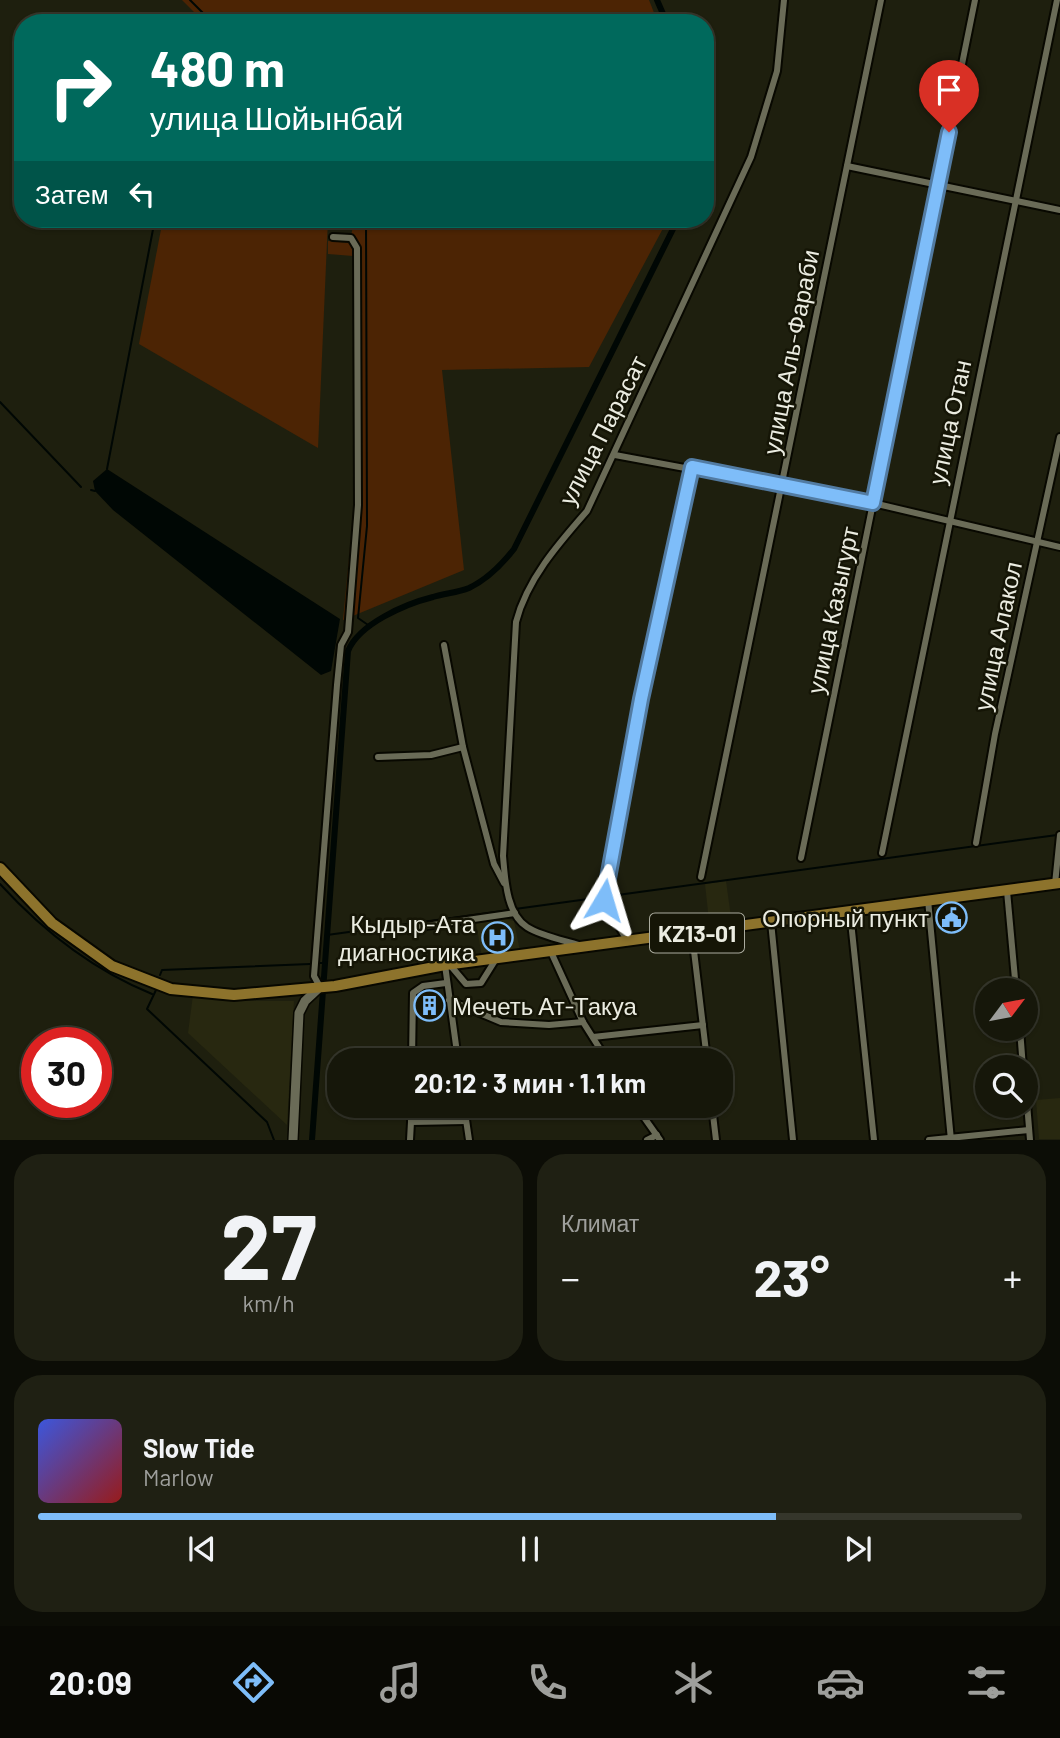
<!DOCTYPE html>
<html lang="ru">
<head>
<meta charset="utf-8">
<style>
  :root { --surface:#16170a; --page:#1f2013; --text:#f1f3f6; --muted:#9e9f9c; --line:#35362b; --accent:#7ebdf9 }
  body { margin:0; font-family:Barlow,sans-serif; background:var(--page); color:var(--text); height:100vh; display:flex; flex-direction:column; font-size:26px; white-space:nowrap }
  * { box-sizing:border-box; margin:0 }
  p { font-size:23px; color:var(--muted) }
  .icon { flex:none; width:38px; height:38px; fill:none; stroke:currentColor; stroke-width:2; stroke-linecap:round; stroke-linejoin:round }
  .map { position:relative; height:1140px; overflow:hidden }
  .sheet { display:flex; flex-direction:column; gap:14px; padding:14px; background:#0c0d06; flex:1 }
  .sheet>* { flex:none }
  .top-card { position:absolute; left:14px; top:14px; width:700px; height:214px; border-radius:28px; box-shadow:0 2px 5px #0004,0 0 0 2px var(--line); background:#00695c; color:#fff; overflow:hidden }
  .needle { width:46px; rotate:58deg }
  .controls { position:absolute; left:975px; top:978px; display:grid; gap:14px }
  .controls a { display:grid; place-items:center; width:63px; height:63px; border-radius:50%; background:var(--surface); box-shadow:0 2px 5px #0004,0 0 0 2px var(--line); font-size:35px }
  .speed { position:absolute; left:21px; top:1027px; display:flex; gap:14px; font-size:35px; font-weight:700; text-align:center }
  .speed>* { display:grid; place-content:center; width:91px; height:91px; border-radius:50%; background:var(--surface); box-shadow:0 2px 5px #0004,0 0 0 2px var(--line); line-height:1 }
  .speed .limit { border:10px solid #d22; background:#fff; color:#111 }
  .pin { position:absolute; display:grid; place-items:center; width:60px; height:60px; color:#fff; margin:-72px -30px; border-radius:50% 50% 50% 0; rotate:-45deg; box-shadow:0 0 7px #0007 }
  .pin .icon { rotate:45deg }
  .me { position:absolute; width:77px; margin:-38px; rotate:7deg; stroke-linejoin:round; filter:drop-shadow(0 0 5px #0008) }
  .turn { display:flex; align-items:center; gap:24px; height:147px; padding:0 21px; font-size:32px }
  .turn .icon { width:91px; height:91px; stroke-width:2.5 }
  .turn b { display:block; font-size:49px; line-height:60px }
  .then { display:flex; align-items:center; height:66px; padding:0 21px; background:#0003; gap:14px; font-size:26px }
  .big { font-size:52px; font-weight:700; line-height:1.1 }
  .sheet .widget { flex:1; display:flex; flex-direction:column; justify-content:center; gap:10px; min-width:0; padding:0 24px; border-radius:28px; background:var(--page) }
  .sheet .dial { align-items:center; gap:0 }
  .dial b { font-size:91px; line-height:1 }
  .song { display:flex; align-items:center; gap:21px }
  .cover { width:84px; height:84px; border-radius:10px; background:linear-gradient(135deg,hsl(230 70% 55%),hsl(0 70% 35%)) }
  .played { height:7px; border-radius:4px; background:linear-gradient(90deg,var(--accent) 75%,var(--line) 75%) }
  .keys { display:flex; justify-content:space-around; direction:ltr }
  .heat { display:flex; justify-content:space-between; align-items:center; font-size:38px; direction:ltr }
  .sheet .tiles { flex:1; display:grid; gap:14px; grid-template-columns:1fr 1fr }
  .widget:last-child { grid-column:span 2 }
  .trip { position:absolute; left:327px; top:1048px; width:406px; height:70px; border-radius:28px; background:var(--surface); box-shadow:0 2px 5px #0004,0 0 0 2px var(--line); font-weight:700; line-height:70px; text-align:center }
  .tab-bar { display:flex; height:112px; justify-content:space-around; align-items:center; background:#090904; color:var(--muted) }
  .tab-bar .icon { width:49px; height:49px }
  .tab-bar .on { color:var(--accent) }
  .tab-bar b { font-size:32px; color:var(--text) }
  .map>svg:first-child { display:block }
  .built { fill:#282810 }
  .green { fill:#4c2404 }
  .water { fill:#000704 }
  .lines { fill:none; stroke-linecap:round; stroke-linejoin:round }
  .stream { stroke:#000704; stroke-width:2 }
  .canal { stroke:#000704; stroke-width:6 }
  .minor-casing { stroke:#080800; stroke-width:10 }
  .secondary-casing { stroke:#080800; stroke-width:12 }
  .primary-casing { stroke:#080800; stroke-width:14 }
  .minor { stroke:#6a6b57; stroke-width:6 }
  .secondary { stroke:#6a6b57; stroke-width:9 }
  .primary { stroke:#8d732c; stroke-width:10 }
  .route-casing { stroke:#527ba2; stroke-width:18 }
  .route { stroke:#7ebdf9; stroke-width:12 }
  .labels { text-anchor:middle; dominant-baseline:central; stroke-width:5; stroke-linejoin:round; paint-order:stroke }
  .shield { fill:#151506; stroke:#abac9f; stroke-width:2 }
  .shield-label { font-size:23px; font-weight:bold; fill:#ebece1 }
  .street-label { font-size:24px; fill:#ebece1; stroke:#151506 }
  .poi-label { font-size:24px; fill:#ebece1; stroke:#151506; text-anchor:end }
</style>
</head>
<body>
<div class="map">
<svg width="1060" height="1140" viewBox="0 0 1060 1140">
  <rect width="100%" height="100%" fill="#1e1f0e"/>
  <g class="built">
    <polygon points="726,881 731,917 709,921 705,884"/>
    <polygon points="505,919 514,921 520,951 482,957 476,923"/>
    <polygon points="193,995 225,1001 294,1001 287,1125 188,1033"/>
    <polygon points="1060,1098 1060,1139 1039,1139 1036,1100"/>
  </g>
  <g class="green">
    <polygon points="182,0 649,0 658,23 205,23"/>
    <polygon points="163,219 328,219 318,448 139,344"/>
    <polygon points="354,219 668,219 589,367 442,370 464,570 343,620 354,507 353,260 353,256 328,254 328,241 350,243"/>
  </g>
  <polygon class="water" points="107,469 340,619 331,671 321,675 113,510 95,491 93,481"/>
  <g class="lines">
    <g class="stream">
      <polyline points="190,0 213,23"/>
      <polyline points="366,219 367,526 358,618 371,627"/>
      <polyline points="0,402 81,487"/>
      <polyline points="107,469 155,219"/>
      <polyline points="91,490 95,491"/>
      <path d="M0,884c43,47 93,86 152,110"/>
      <polyline points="515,909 1057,835"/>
      <polyline points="327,935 510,910"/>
      <polyline points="320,963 325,963"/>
      <polyline points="160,975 162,970 310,964"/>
      <polyline points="156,990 147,1009 267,1122 274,1140"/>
    </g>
    <g class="canal">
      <polyline points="657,0 667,23"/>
      <path d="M705,112c9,21 10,31 0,51"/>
      <path d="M312,1140l36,-489c11,-27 57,-47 85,-54 12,-4 24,-4 36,-9 17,-8 34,-25 45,-39l164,-330"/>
    </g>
    <defs>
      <g id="minor">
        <polyline points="847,166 1060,210"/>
        <polyline points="615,455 873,503 1060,547"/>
        <polyline points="444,645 463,747 494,864 504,883"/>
        <polyline points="378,757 431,755 463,747"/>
        <polyline points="976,843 995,734 1060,437"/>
        <polyline points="882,853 1057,0"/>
        <polyline points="801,858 975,0"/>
        <polyline points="701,877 881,0"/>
        <polyline points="1055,884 1060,835"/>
        <polyline points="1007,891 1016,990"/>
        <polyline points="928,900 951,1140"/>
        <polyline points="850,912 874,1140"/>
        <polyline points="771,922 793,1140"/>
        <polyline points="412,928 515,913"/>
        <polyline points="692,934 707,1060"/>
        <polyline points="628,942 604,901 604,890 641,699 692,467"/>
        <path d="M579,945c-16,-5 -38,-9 -52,-18 -21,-13 -22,-50 -24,-71l13,-234c11,-43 43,-79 71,-111l164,-354 26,-86 7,-71"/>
        <polyline points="551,952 583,1022 607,1060"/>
        <polyline points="445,965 458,1060"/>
        <polyline points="450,965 466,984 481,983 496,959"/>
        <polyline points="320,987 314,976 337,685 341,645 348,632 358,505 357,248 351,238 333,237"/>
        <polyline points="449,1000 501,1022 549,1025 583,1022"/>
        <polyline points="1020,1029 1023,1068"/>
        <polyline points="593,1037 703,1025"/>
        <polyline points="412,1060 413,993 423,986 446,983"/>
        <polyline points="1026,1091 1030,1140"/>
        <polyline points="411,1106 411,1122 466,1121"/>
        <polyline points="464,1106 469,1140"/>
        <polyline points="636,1106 660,1140"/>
        <polyline points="712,1106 716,1140"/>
        <polyline points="410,1140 411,1122"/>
        <polyline points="647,1140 657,1135"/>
        <polyline points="929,1140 1029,1130"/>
      </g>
      <polyline id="secondary" points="293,1140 299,1013 305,1001 320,987"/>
      <polyline id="primary" points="0,868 52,923 112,966 171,989 234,995 335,986 445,965 1060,883"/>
    </defs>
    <use href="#minor" class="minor-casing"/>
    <use href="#secondary" class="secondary-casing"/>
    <use href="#primary" class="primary-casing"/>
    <use href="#minor" class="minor"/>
    <use href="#secondary" class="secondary"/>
    <use href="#primary" class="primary"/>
  </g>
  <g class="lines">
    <defs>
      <polyline id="route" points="604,900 641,699 692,467 873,503 949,132"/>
    </defs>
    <use href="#route" class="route-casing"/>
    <use href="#route" class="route"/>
  </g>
  <defs>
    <symbol id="civic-ring" viewBox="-11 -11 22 22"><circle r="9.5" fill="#151506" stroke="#7ebdf9" stroke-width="1.5"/><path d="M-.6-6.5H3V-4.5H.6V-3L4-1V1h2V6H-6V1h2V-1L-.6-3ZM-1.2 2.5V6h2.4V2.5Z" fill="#7ebdf9"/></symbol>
    <symbol id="hospital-ring" viewBox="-11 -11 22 22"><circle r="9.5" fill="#151506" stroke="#7ebdf9" stroke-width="1.5"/><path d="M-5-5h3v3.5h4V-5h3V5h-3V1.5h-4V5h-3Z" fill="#7ebdf9"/></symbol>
    <symbol id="building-ring" viewBox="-11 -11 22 22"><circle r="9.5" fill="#151506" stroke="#7ebdf9" stroke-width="1.5"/><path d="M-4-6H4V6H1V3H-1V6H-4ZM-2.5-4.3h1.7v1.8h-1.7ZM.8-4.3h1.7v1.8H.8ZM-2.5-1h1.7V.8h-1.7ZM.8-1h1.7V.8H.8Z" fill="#7ebdf9"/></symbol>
  </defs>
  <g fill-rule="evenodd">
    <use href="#civic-ring" x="934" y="900" width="35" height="35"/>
    <use href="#hospital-ring" x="480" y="920" width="35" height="35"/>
    <use href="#building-ring" x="412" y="988" width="35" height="35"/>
  </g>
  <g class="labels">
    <rect class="shield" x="650" y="913.5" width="94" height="39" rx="5"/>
    <g class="shield-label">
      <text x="697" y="933">KZ13-01</text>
    </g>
    <g class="street-label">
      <text transform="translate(790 352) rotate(-79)">улица Аль-Фараби</text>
      <text transform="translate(949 422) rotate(-78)">улица Отан</text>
      <text transform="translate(602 430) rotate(-63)">улица Парасат</text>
      <text transform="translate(832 610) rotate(-78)">улица Казыгурт</text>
      <text transform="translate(997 636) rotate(-78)">улица Алакол</text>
    </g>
    <g class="poi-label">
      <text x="929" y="917">Опорный пункт</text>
      <text x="475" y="923">Кыдыр-Ата<tspan x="475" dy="28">диагностика</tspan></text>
      <text x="452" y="1005" text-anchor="start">Мечеть Ат-Такуа</text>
    </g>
  </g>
</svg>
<div class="controls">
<a><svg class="needle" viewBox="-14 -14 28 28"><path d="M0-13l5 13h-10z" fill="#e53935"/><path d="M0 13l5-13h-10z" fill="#9e9f9c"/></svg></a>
<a><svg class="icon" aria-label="search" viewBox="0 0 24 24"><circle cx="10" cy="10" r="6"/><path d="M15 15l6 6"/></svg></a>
</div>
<div class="speed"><div class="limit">30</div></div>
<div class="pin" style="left:949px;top:132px;background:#d93025"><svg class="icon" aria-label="arrive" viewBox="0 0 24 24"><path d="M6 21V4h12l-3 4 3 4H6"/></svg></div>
<svg class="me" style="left:604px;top:900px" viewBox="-20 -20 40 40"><path d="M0-17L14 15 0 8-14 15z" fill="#7ebdf9" stroke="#fff" stroke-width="4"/></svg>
<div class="trip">20:12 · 3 мин · 1.1 km</div>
<div class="top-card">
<div class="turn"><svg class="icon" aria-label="right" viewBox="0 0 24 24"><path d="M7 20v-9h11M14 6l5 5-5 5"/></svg><div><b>480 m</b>улица Шойынбай</div></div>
<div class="then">Затем<svg class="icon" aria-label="left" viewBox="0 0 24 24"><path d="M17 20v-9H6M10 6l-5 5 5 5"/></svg></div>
</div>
</div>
<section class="sheet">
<div class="tiles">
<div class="widget dial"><b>27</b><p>km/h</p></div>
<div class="widget"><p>Климат</p>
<div class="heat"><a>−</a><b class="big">23°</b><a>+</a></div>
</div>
<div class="widget">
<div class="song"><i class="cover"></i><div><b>Slow Tide</b><p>Marlow</p></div></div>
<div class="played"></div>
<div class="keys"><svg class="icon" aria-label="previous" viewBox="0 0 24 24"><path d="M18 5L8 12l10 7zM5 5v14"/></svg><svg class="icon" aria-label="pause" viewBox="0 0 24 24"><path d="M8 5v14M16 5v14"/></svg><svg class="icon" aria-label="next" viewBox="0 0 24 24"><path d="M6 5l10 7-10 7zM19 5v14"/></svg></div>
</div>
</div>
</section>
<nav class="tab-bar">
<b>20:09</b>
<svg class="icon on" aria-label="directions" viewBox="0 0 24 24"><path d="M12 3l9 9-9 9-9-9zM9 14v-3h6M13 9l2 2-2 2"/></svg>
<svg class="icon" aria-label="music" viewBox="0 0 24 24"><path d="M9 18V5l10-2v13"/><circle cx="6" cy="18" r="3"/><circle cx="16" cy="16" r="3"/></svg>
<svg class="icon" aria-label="phone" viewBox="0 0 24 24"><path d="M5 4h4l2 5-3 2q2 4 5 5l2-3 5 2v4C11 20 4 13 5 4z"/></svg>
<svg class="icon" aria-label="climate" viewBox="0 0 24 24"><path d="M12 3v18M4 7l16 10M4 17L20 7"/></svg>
<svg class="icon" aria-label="car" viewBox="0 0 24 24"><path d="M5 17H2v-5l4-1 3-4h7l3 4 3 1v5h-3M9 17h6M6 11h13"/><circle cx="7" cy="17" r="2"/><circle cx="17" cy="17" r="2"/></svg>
<svg class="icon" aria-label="filters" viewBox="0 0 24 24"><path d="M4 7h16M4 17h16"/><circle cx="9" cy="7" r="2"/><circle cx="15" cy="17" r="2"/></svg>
</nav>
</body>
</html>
